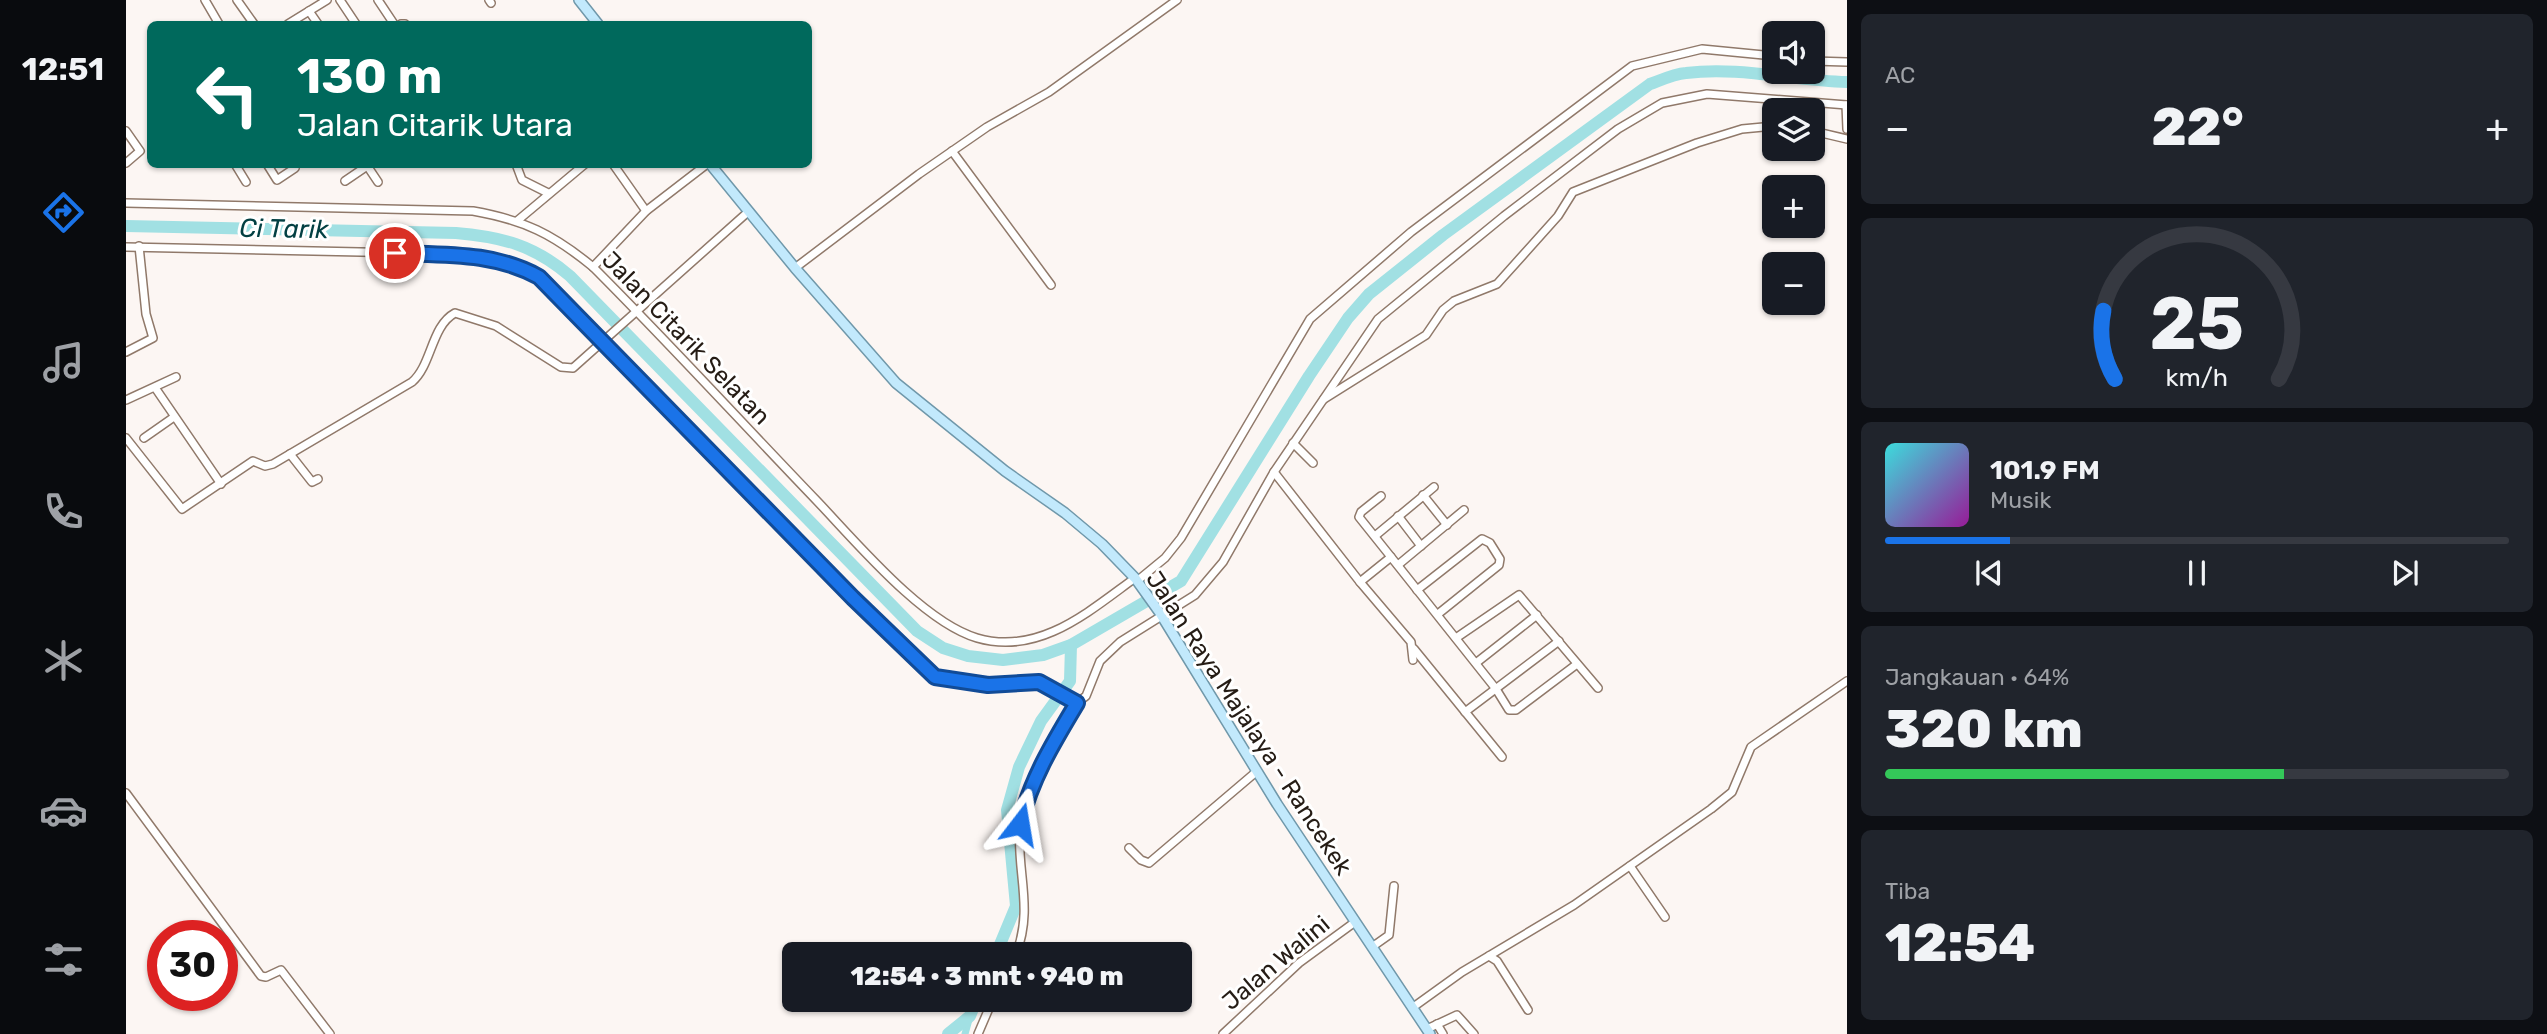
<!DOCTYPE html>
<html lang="id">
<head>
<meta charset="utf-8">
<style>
  :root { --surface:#171b24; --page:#20242c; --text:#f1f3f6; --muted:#9ea1a6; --line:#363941; --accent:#1a73e8 }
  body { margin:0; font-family:Rubik,sans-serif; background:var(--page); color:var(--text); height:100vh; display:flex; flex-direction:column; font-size:26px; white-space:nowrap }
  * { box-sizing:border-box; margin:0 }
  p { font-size:23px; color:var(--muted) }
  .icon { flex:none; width:38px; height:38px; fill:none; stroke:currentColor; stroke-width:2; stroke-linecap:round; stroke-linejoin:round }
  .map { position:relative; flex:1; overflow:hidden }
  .details { display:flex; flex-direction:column; gap:14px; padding:14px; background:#0d0f14; width:700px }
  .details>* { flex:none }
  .banner { position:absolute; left:21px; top:21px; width:665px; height:147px; border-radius:10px; box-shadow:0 2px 5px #0004; background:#00695c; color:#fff; overflow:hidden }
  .controls { position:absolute; left:1636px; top:21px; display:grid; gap:14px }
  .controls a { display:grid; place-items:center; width:63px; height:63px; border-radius:10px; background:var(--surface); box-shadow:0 2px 5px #0004; font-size:35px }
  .speed { position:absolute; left:21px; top:920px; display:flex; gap:14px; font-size:35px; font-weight:700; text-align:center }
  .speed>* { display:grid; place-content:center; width:91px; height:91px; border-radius:50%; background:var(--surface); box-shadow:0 2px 5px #0004; line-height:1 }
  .speed .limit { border:10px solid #d22; background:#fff; color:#111 }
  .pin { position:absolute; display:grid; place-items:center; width:60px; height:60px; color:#fff; margin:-30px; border:4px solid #fff; border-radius:50%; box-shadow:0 2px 7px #0007 }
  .me { position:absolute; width:77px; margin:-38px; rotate:14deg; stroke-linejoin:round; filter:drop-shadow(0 0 5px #0008) }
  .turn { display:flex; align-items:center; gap:24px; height:147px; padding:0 35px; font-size:32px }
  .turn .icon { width:91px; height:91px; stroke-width:2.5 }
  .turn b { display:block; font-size:49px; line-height:60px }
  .big { font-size:52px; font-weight:800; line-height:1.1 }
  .details .widget { flex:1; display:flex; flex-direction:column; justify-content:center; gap:10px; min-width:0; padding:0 24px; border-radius:10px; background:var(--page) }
  .details .dial { align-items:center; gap:0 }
  .dial svg { height:182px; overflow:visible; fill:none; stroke:var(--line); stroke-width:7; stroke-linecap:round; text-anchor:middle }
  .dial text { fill:var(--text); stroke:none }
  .song { display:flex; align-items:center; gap:21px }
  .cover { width:84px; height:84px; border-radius:10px; background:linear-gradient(135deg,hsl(180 70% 55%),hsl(300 70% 35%)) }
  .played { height:7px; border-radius:4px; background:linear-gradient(90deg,var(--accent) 20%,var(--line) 20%) }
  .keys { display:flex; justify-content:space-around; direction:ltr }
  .heat { display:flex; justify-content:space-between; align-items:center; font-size:38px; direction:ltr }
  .charge { height:10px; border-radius:5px; background:linear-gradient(90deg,#34c759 64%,var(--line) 0) }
  .trip { position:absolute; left:656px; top:942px; width:410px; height:70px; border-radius:10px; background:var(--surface); box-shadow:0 2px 5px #0004; font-weight:800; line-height:70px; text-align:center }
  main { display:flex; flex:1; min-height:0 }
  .dock { display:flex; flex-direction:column; width:126px; justify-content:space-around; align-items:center; background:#090b0e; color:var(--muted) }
  .dock .icon { width:49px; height:49px }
  .dock .current { color:var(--accent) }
  .dock b { font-size:32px; color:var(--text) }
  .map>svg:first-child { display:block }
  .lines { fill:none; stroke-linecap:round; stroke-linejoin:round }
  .canal { stroke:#a1e0e3; stroke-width:7 }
  .river { stroke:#a1e0e3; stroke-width:12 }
  .minor-casing { stroke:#90796a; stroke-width:10 }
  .major-casing { stroke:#7098aa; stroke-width:12 }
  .minor { stroke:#fff; stroke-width:7 }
  .major { stroke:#c2e9fc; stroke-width:9 }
  .route-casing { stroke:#114b97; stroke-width:18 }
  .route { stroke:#1a73e8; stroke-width:12 }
  .labels { text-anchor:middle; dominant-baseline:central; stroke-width:6; stroke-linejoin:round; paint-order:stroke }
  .street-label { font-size:24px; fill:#251c15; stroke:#fff }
  .water-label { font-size:26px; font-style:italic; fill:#034043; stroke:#fff }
</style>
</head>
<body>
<main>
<nav class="dock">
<b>12:51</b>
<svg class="icon current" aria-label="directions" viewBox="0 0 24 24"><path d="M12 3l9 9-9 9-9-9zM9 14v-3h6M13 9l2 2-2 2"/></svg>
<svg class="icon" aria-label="music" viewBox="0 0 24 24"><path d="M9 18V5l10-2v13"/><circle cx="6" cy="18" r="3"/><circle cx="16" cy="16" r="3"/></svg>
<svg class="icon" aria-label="phone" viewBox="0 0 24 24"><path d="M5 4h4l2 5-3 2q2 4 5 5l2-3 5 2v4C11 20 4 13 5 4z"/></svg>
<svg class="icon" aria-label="climate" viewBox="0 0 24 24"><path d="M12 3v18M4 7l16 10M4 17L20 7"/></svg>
<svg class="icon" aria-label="car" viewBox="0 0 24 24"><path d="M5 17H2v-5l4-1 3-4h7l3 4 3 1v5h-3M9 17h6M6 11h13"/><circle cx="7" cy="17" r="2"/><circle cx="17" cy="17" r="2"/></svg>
<svg class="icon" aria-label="filters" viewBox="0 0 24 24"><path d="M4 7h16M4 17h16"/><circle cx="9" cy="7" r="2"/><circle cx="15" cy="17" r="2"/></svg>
</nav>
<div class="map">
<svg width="1721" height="1034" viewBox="0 0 1721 1034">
  <rect width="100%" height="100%" fill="#fcf6f3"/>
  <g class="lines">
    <polyline class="canal" points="839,1034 844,1016"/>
    <g class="river">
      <path d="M0,226l330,7c46,4 78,12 114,43l347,355 26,17 25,8 35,4 40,-5 28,-10 110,-64 128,-205 39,-58 21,-24 74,-59 207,-151c11,-4 24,-10 36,-11 53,-7 108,8 161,9"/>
      <polyline points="870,954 890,906 881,810 893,767 915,721 944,681 945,645"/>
      <polyline points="822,1034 844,1016 851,999"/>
    </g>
    <defs>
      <g id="minor">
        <polyline points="79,0 93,24"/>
        <polyline points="111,0 128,24"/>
        <polyline points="214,0 230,24"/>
        <polyline points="252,0 268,24"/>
        <polyline points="363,0 365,3"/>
        <polyline points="183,11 192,24"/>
        <polyline points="162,24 201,0"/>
        <polyline points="275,24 279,24"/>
        <polyline points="1687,61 1721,62"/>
        <polyline points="1720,105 1721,129"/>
        <polyline points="0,131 14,151 0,163"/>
        <polyline points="1687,131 1721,139"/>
        <polyline points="826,151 925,285"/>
        <polyline points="109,164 120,182"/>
        <polyline points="141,164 151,180 169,168"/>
        <polyline points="240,164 252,182"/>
        <polyline points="390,164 396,180 422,193"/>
        <polyline points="487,164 520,211"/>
        <polyline points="219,181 241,166"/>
        <path d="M0,203l347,8c51,9 80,23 120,56 76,76 149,156 224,234 40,42 106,121 160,137 62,18 111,-26 158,-60"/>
        <polyline points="391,221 459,164"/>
        <path d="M0,247l329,7c38,3 69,10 98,36l300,308 82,79 53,8 51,-3 38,21 9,-7 14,-35 20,-19 75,-47 28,-33 51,-90 104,-153 126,-103 114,-87 44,-26 45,-9 140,11"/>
        <polyline points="467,267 520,211 581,164"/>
        <polyline points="669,268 793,174 861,127 923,92 1051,0"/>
        <polyline points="0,352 27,338 20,314 13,246"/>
        <polyline points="30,389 95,484"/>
        <polyline points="1198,399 1300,335 1317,310 1328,301 1371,284 1432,216 1447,192 1571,143 1616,129 1648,126"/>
        <polyline points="0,400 50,377"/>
        <path d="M0,438l56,71 71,-48 12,5 8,-2 139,-82c20,-17 19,-56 43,-69l41,13 65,41 12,1 176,-157"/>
        <polyline points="18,438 48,417"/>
        <polyline points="1167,443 1187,463"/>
        <polyline points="164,454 186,482 192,479"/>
        <polyline points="1148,472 1234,582"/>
        <polyline points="1297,495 1321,525"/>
        <polyline points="1255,496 1235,512 1233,517 1265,557"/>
        <polyline points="1272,516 1295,546"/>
        <polyline points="1249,536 1308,487"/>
        <polyline points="1272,565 1338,510"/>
        <polyline points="1011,581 1039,558 1055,538 1184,319 1285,232 1506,66 1576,49 1648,56"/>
        <polyline points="1291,590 1356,539 1364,543 1374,559 1373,565 1312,614"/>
        <polyline points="1330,638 1393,595 1472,688"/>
        <polyline points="1288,649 1376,757"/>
        <polyline points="1287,660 1285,642 1234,582 1265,557 1370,689 1383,710 1390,710 1451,664"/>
        <polyline points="1350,663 1411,615"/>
        <polyline points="1339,712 1433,641"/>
        <polyline points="0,793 135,976 140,977 155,970 204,1034"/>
        <polyline points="1003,848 1015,860 1023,863 1130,772"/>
        <polyline points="1504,866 1539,917"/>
        <polyline points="1246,947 1263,935 1268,886"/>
        <path d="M890,954c18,-46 0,-83 4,-129 4,-45 35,-84 57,-122"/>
        <polyline points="1363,956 1371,961 1402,1010"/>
        <polyline points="1286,1008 1336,972 1448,905 1585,809 1606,792 1625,747 1721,681"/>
        <polyline points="1311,1024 1317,1034"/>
        <polyline points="1301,1029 1331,1015 1348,1034"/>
        <polyline points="852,1034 867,999"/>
        <polyline points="1097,1034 1173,963 1229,922"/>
      </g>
      <g id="major">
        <polyline points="453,0 472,24"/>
        <polyline points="584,164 669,268 770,383 879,471 939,513 976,544 1009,578 1034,613 1151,804 1304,1034"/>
      </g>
    </defs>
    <use href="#minor" class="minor-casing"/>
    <use href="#major" class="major-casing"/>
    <use href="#minor" class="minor"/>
    <use href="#major" class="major"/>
  </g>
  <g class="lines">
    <defs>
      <path id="route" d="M269,253c51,2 99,-1 144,24l314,321 82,79 53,8 51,-3 38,21c-24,40 -46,76 -57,121"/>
    </defs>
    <use href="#route" class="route-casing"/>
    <use href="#route" class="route"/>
  </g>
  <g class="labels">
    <g class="street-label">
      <text transform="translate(560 338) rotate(46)">Jalan Citarik Selatan</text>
      <text transform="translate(1123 723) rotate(57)">Jalan Raya Majalaya - Rancekek</text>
      <text transform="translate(1150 963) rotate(-40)">Jalan Walini</text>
    </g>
    <g class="water-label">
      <text transform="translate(158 229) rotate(1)">Ci Tarik</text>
    </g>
  </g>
</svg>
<div class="controls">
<a><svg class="icon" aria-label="sound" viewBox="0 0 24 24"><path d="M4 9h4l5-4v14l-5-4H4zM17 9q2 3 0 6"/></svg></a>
<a><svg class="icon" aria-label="layers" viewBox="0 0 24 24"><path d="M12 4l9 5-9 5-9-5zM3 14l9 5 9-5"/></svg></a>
<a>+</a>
<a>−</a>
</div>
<div class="speed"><div class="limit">30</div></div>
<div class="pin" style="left:269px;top:253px;background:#d93025"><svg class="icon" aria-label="arrive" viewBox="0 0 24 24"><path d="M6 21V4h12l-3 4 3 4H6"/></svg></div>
<svg class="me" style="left:894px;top:824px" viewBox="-20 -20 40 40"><path d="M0-17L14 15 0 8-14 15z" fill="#1a73e8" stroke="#fff" stroke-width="4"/></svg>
<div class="trip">12:54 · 3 mnt · 940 m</div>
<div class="banner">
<div class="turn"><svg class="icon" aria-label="left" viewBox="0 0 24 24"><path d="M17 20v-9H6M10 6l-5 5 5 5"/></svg><div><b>130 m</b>Jalan Citarik Utara</div></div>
</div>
</div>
<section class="details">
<div class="widget"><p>AC</p>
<div class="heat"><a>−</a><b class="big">22°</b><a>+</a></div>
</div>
<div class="widget dial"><svg viewBox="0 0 100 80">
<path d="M14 69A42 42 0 1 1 86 69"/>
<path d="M14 69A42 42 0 0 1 9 39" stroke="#1a73e8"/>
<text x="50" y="56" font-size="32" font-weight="700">25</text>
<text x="50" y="72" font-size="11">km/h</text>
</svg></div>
<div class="widget">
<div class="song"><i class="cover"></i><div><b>101.9 FM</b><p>Musik</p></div></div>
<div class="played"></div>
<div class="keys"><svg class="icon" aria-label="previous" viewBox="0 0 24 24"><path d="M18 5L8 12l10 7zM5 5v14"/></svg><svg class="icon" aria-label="pause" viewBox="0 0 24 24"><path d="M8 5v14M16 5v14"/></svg><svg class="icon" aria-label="next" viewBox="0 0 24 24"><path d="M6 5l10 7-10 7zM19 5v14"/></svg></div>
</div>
<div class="widget"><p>Jangkauan · 64%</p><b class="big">320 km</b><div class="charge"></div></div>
<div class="widget"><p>Tiba</p><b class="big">12:54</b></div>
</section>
</main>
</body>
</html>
